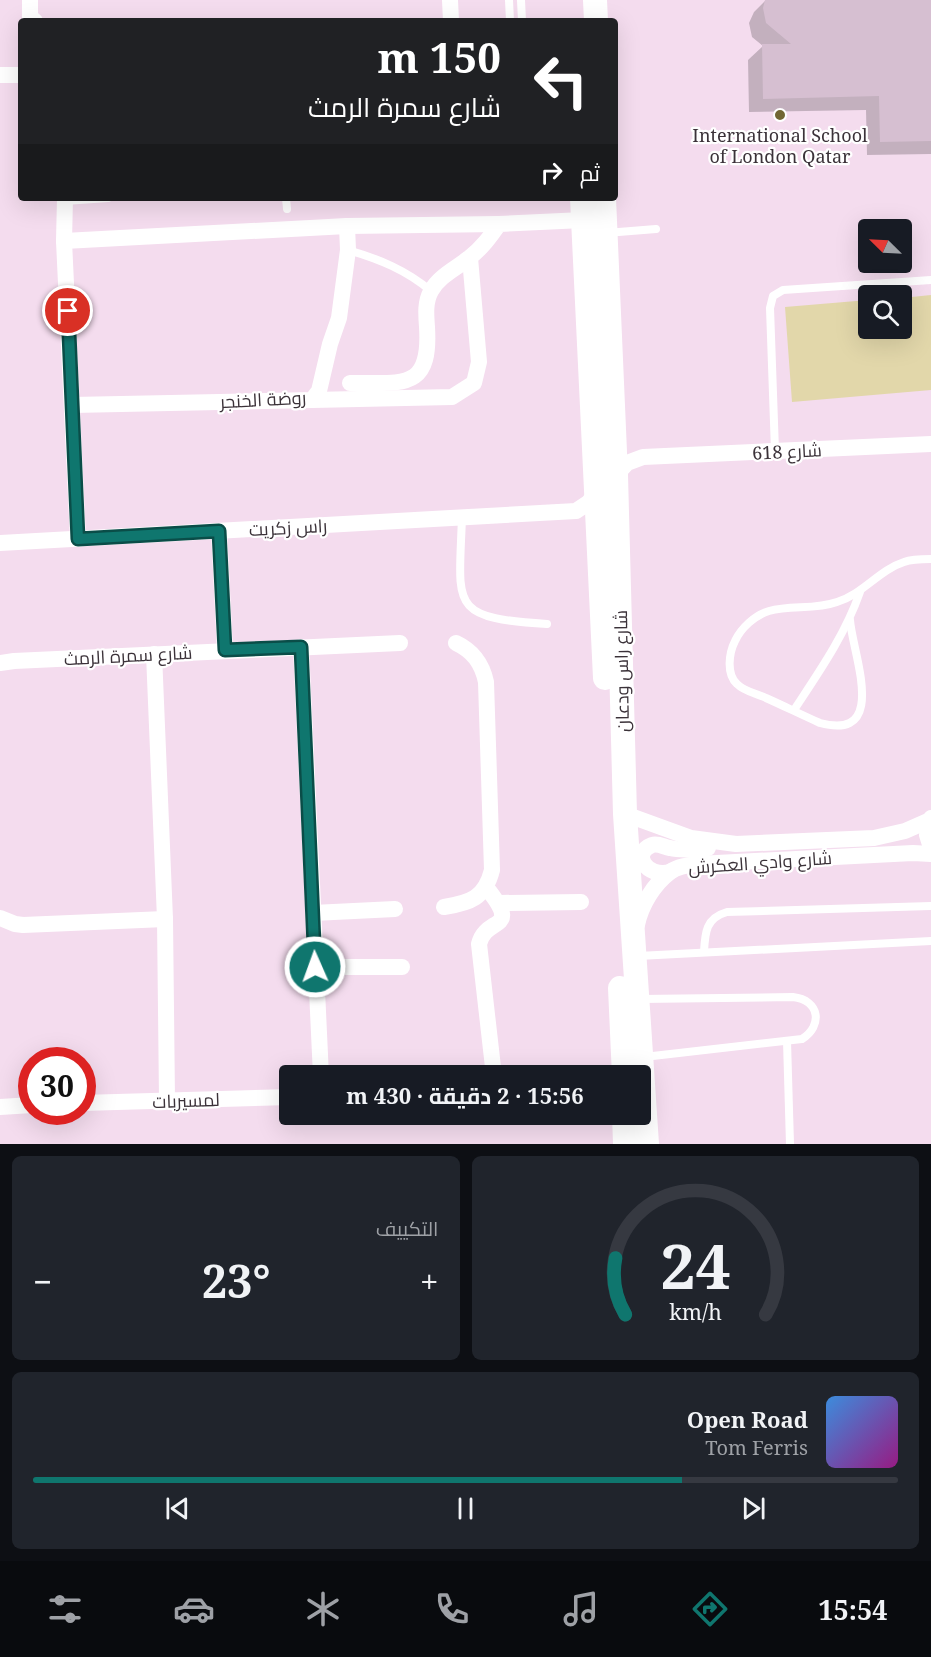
<!DOCTYPE html>
<html lang="ar">
<head>
<meta charset="utf-8">
<style>
  :root { --surface:#171b24; --page:#20242c; --text:#f1f3f6; --muted:#9ea1a6; --line:#363941; --accent:#0f766e }
  body { margin:0; font-family:"Noto Serif",Cairo,serif; background:var(--page); color:var(--text); direction:rtl; height:100vh; display:flex; flex-direction:column; font-size:22px; white-space:nowrap }
  * { box-sizing:border-box; margin:0 }
  p { font-size:20px; color:var(--muted) }
  .icon { flex:none; width:33px; height:33px; fill:none; stroke:currentColor; stroke-width:2; stroke-linecap:round; stroke-linejoin:round }
  .map { position:relative; height:1144px; overflow:hidden; direction:ltr }
  .side { display:flex; flex-direction:column; gap:12px; padding:12px; background:#0d0f14; flex:1 }
  .side>* { flex:none }
  .hud { position:absolute; left:18px; top:18px; width:600px; height:183px; border-radius:6px; box-shadow:0 6px 24px #0002; direction:rtl; background:#202124; color:#fff; overflow:hidden }
  .needle { width:39px; rotate:294deg }
  .controls { position:absolute; left:858px; top:219px; display:grid; gap:12px }
  .controls a { display:grid; place-items:center; width:54px; height:54px; border-radius:6px; background:var(--surface); box-shadow:0 6px 24px #0002; font-size:30px }
  .speed { position:absolute; left:18px; top:1047px; display:flex; gap:12px; font-size:30px; font-weight:700; text-align:center }
  .speed>* { display:grid; place-content:center; width:78px; height:78px; border-radius:50%; background:var(--surface); box-shadow:0 6px 24px #0002; line-height:1 }
  .speed .limit { border:9px solid #d22; background:#fff; color:#111 }
  .pin { position:absolute; display:grid; place-items:center; width:51px; height:51px; color:#fff; margin:-26px; border:3px solid #fff; border-radius:50%; box-shadow:0 2px 6px #0007 }
  .me { position:absolute; width:66px; margin:-33px; rotate:358deg; stroke-linejoin:round; filter:drop-shadow(0 0 4px #0008) }
  .turn { display:flex; align-items:center; gap:21px; height:126px; padding:0 18px; font-size:27px }
  .turn .icon { width:78px; height:78px; stroke-width:2.5 }
  .turn b { display:block; font-size:42px; line-height:51px }
  .then { display:flex; align-items:center; height:57px; padding:0 18px; background:#0003; gap:12px; font-size:22px }
  .big { font-size:45px; font-weight:700; line-height:1.1 }
  .side .widget { flex:1; display:flex; flex-direction:column; justify-content:center; gap:9px; min-width:0; padding:0 21px; border-radius:9px; background:var(--page) }
  .side .dial { align-items:center; gap:0 }
  .dial svg { height:156px; overflow:visible; fill:none; stroke:var(--line); stroke-width:7; stroke-linecap:round; text-anchor:middle }
  .dial text { fill:var(--text); stroke:none }
  .song { display:flex; align-items:center; gap:18px }
  .cover { width:72px; height:72px; border-radius:9px; background:linear-gradient(135deg,hsl(210 70% 55%),hsl(310 70% 35%)) }
  .played { height:6px; border-radius:3px; background:linear-gradient(90deg,var(--accent) 75%,var(--line) 75%) }
  .keys { display:flex; justify-content:space-around; direction:ltr }
  .heat { display:flex; justify-content:space-between; align-items:center; font-size:33px; direction:ltr }
  .side .tiles { flex:1; display:grid; gap:12px; grid-template-columns:1fr 1fr }
  .widget:last-child { grid-column:span 2 }
  .trip { position:absolute; left:279px; top:1065px; width:372px; height:60px; border-radius:6px; background:var(--surface); box-shadow:0 6px 24px #0002; font-weight:700; line-height:60px; text-align:center; direction:rtl }
  .dock { display:flex; height:96px; justify-content:space-around; align-items:center; background:#090b0e; color:var(--muted) }
  .dock .icon { width:42px; height:42px }
  .dock .active { color:var(--accent) }
  .dock b { font-size:27px; color:var(--text) }
  .map>svg:first-child { display:block }
  .green { fill:#e2d7aa }
  .shadow { fill:#0003 }
  .building { fill:#d6bfd1 }
  .lines { fill:none; stroke-linecap:round; stroke-linejoin:round }
  .lane { stroke:#fff; stroke-width:8 }
  .street { stroke:#fff; stroke-width:16 }
  .secondary { stroke:#fff; stroke-width:24 }
  .route-casing { stroke:#0a4d48; stroke-width:15 }
  .route { stroke:#0f766e; stroke-width:10 }
  .poi-dot { fill:#726633; stroke:#fff; stroke-width:2 }
  .labels { text-anchor:middle; dominant-baseline:central; stroke-width:4.5; stroke-linejoin:round; paint-order:stroke }
  .poi-label { font-size:18px; fill:#3b3239; stroke:#fff }
  .street-label { font-size:18px; fill:#3b3239; stroke:#fff }
</style>
</head>
<body>
<div class="map">
<svg width="931" height="1144" viewBox="0 0 931 1144">
  <rect width="100%" height="100%" fill="#f4dcee"/>
  <polygon class="green" points="931,295 931,390 792,402 785,307 868,300 868,328 902,328 902,298"/>
  <polygon class="shadow" points="766,0 931,0 931,154 867,155 866,110 749,112 748,60 763,46 752,37 749,23 754,12"/>
  <polygon class="building" points="765,0 931,0 931,141 880,142 879,96 763,99 762,44 791,44 766,23 763,8"/>
  <g class="lines">
    <g class="lane">
      <polyline points="509,0 510,21"/>
      <polyline points="521,0 522,21"/>
      <polyline points="286,198 287,209"/>
      <polyline points="65,201 108,198"/>
      <polyline points="606,233 656,229"/>
      <path d="M348,250c31,9 58,20 83,41"/>
      <polyline points="775,451 770,308 773,296 783,290 931,280"/>
      <path d="M462,517c-3,89 -14,101 85,107"/>
      <path d="M850,620c2,32 40,122 -30,103 -18,-8 -36,-17 -54,-25 -10,-5 -21,-6 -29,-14 -11,-10 -8,-31 -2,-43 6,-13 20,-26 34,-30 22,-6 46,-1 68,-9 26,-8 42,-32 67,-40 8,-3 18,-3 27,-3"/>
      <path d="M794,710c25,-38 51,-75 66,-118"/>
      <path d="M704,952c1,-20 2,-34 23,-40l204,-6"/>
      <polyline points="638,956 931,941"/>
      <path d="M640,999l153,-2c27,3 30,29 9,42l-158,18"/>
      <polyline points="787,1041 790,1144"/>
    </g>
    <g class="street">
      <polyline points="30,0 30,17 35,21"/>
      <polyline points="450,0 451,21"/>
      <polyline points="0,75 21,75"/>
      <polyline points="65,198 64,241 78,539"/>
      <polyline points="64,241 347,226 499,224"/>
      <path d="M350,383c52,-1 81,9 77,-56 -1,-13 -2,-25 4,-36 8,-15 26,-23 38,-33 13,-10 21,-21 30,-34l84,-4"/>
      <polyline points="312,400 452,397 474,383 479,362 470,258"/>
      <polyline points="72,405 312,400 319,391 330,344 339,318 348,250 347,226"/>
      <polyline points="616,475 627,463 643,457 931,444"/>
      <polyline points="219,531 225,650"/>
      <polyline points="0,543 576,511 588,503 597,492"/>
      <polyline points="301,647 321,1076"/>
      <polyline points="154,654 165,919 167,1100"/>
      <polyline points="0,663 14,661 400,643"/>
      <polyline points="625,814 691,838 736,844 874,838 905,831 930,820"/>
      <polyline points="931,818 927,835 931,848"/>
      <path d="M670,872c-24,6 -39,-19 -18,-27 6,-2 12,2 18,3 13,3 26,1 38,0"/>
      <path d="M486,887c37,46 0,28 -7,57l15,132"/>
      <polyline points="499,903 581,902"/>
      <path d="M444,907c26,-4 41,-9 48,-37l-6,-188c-4,-19 -13,-31 -30,-39"/>
      <polyline points="313,913 395,909"/>
      <polyline points="0,918 15,924 23,925 165,919"/>
      <path d="M637,925c4,-20 17,-41 33,-53 8,-6 19,-7 28,-8l215,-11 18,1"/>
      <polyline points="315,967 402,967"/>
      <polyline points="82,1103 290,1097"/>
      <polyline points="0,1107 32,1105"/>
    </g>
    <g class="secondary">
      <polyline points="595,0 596,21"/>
      <polyline points="582,198 605,678"/>
      <polyline points="604,198 616,475 625,814 647,1144"/>
      <polyline points="620,988 624,1076"/>
      <polyline points="624,1114 625,1144"/>
    </g>
  </g>
  <g class="lines">
    <defs>
      <polyline id="route" points="68,311 78,539 219,531 225,650 301,647 315,967"/>
    </defs>
    <use href="#route" class="route-casing"/>
    <use href="#route" class="route"/>
  </g>
  <circle class="poi-dot" cx="780" cy="115" r="6"/>
  <g class="labels">
    <g class="poi-label">
      <text x="780" y="135">International School<tspan x="780" dy="21">of London Qatar</tspan></text>
    </g>
    <g class="street-label">
      <text transform="translate(263 399) rotate(-3)">روضة الخنجر</text>
      <text transform="translate(787 451) rotate(-3)">شارع 618</text>
      <text transform="translate(288 527) rotate(-3)">راس زكريت</text>
      <text transform="translate(128 655) rotate(-3)">شارع سمرة الرمث</text>
      <text transform="translate(621 671) rotate(-91)">شارع راس ودعان</text>
      <text transform="translate(760 862) rotate(-4)">شارع وادي العكرش</text>
      <text transform="translate(186 1100) rotate(-2)">لمسيربات</text>
    </g>
  </g>
</svg>
<div class="controls">
<a><svg class="needle" viewBox="-14 -14 28 28"><path d="M0-13l5 13h-10z" fill="#e53935"/><path d="M0 13l5-13h-10z" fill="#9ea1a6"/></svg></a>
<a><svg class="icon" aria-label="search" viewBox="0 0 24 24"><circle cx="10" cy="10" r="6"/><path d="M15 15l6 6"/></svg></a>
</div>
<div class="speed"><div class="limit">30</div></div>
<div class="pin" style="left:68px;top:311px;background:#d93025"><svg class="icon" aria-label="arrive" viewBox="0 0 24 24"><path d="M6 21V4h12l-3 4 3 4H6"/></svg></div>
<svg class="me" style="left:315px;top:967px" viewBox="-20 -20 40 40"><circle r="17" fill="#0f766e" stroke="#fff" stroke-width="3"/><path d="M0-11L8 9 0 5-8 9z" fill="#fff"/></svg>
<div class="trip">15:56 · 2 دقيقة · 430 m</div>
<div class="hud">
<div class="turn"><svg class="icon" aria-label="left" viewBox="0 0 24 24"><path d="M17 20v-9H6M10 6l-5 5 5 5"/></svg><div><b>150 m</b>شارع سمرة الرمث</div></div>
<div class="then">ثم<svg class="icon" aria-label="right" viewBox="0 0 24 24"><path d="M7 20v-9h11M14 6l5 5-5 5"/></svg></div>
</div>
</div>
<section class="side">
<div class="tiles">
<div class="widget dial"><svg viewBox="0 0 100 80">
<path d="M14 69A42 42 0 1 1 86 69"/>
<path d="M14 69A42 42 0 0 1 9 40" stroke="#0f766e"/>
<text x="50" y="56" font-size="32" font-weight="700">24</text>
<text x="50" y="72" font-size="11">km/h</text>
</svg></div>
<div class="widget"><p>التكييف</p>
<div class="heat"><a>−</a><b class="big">23°</b><a>+</a></div>
</div>
<div class="widget">
<div class="song"><i class="cover"></i><div><b>Open Road</b><p>Tom Ferris</p></div></div>
<div class="played"></div>
<div class="keys"><svg class="icon" aria-label="previous" viewBox="0 0 24 24"><path d="M18 5L8 12l10 7zM5 5v14"/></svg><svg class="icon" aria-label="pause" viewBox="0 0 24 24"><path d="M8 5v14M16 5v14"/></svg><svg class="icon" aria-label="next" viewBox="0 0 24 24"><path d="M6 5l10 7-10 7zM19 5v14"/></svg></div>
</div>
</div>
</section>
<nav class="dock">
<b>15:54</b>
<svg class="icon active" aria-label="directions" viewBox="0 0 24 24"><path d="M12 3l9 9-9 9-9-9zM9 14v-3h6M13 9l2 2-2 2"/></svg>
<svg class="icon" aria-label="music" viewBox="0 0 24 24"><path d="M9 18V5l10-2v13"/><circle cx="6" cy="18" r="3"/><circle cx="16" cy="16" r="3"/></svg>
<svg class="icon" aria-label="phone" viewBox="0 0 24 24"><path d="M5 4h4l2 5-3 2q2 4 5 5l2-3 5 2v4C11 20 4 13 5 4z"/></svg>
<svg class="icon" aria-label="climate" viewBox="0 0 24 24"><path d="M12 3v18M4 7l16 10M4 17L20 7"/></svg>
<svg class="icon" aria-label="car" viewBox="0 0 24 24"><path d="M5 17H2v-5l4-1 3-4h7l3 4 3 1v5h-3M9 17h6M6 11h13"/><circle cx="7" cy="17" r="2"/><circle cx="17" cy="17" r="2"/></svg>
<svg class="icon" aria-label="filters" viewBox="0 0 24 24"><path d="M4 7h16M4 17h16"/><circle cx="9" cy="7" r="2"/><circle cx="15" cy="17" r="2"/></svg>
</nav>
</body>
</html>
